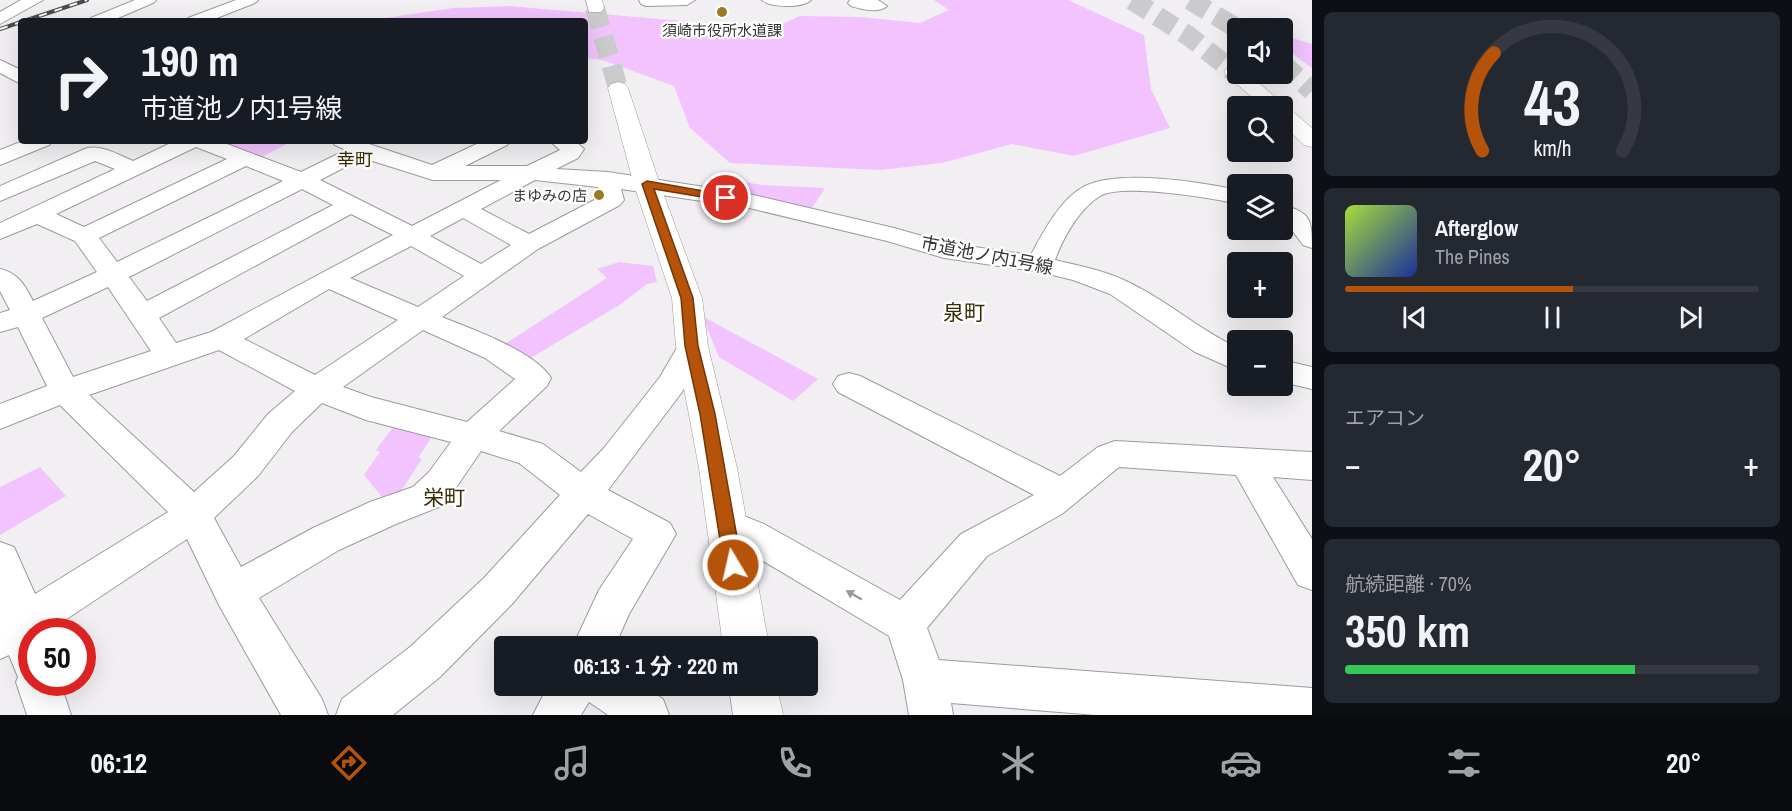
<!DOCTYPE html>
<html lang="ja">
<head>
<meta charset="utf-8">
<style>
  :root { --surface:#171b24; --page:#242831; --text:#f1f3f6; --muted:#9ea1a6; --line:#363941; --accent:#b45309 }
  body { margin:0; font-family:"Archivo Narrow","Noto Sans JP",sans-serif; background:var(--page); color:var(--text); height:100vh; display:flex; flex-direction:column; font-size:22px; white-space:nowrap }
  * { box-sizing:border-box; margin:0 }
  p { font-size:20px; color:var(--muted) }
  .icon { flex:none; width:33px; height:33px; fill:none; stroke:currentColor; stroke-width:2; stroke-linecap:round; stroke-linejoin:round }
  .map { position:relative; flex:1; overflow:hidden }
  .drawer { display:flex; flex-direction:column; gap:12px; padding:12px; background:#0d0f14; width:480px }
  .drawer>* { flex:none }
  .hud { position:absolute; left:18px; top:18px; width:570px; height:126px; border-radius:6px; box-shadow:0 6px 24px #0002; background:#171b24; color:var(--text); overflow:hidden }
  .fabs { position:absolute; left:1227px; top:18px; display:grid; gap:12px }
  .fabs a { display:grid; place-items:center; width:66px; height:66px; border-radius:6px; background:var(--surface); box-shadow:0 6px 24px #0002; font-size:30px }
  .speed { position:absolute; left:18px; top:618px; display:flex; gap:12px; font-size:30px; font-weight:700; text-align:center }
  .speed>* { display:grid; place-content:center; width:78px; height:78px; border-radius:50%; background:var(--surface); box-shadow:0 6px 24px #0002; line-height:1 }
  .speed .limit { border:9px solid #d22; background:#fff; color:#111 }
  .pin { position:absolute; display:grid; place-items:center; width:51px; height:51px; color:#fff; margin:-26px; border:3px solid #fff; border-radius:50%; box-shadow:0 2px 6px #0007 }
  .me { position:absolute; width:66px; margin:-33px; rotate:351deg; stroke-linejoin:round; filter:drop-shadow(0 0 4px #0008) }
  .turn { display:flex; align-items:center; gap:21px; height:126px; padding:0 24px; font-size:27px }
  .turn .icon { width:78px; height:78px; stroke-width:2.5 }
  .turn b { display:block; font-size:42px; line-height:51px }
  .big { font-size:45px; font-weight:700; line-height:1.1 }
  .drawer .widget { flex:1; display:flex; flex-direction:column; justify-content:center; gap:9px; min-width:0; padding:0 21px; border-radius:9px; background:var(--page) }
  .drawer .dial { align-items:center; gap:0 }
  .dial svg { height:156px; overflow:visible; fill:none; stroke:var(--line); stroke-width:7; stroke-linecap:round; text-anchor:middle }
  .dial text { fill:var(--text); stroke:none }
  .song { display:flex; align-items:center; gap:18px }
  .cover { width:72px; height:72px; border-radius:9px; background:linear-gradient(135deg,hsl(80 70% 55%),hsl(230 70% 35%)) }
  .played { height:6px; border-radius:3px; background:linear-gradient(90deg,var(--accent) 55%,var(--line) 55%) }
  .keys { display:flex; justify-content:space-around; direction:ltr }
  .heat { display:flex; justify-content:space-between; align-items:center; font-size:33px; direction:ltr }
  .charge { height:9px; border-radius:4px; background:linear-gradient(90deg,#34c759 70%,var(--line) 0) }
  .trip { position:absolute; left:494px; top:636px; width:324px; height:60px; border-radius:6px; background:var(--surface); box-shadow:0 6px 24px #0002; font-weight:700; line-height:60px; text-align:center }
  .tabs { display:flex; height:96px; justify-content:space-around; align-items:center; background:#090b0e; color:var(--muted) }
  .tabs .icon { width:42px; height:42px }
  .tabs .active { color:var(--accent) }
  .tabs b { font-size:27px; color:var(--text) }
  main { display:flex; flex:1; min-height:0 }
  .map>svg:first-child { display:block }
  .green { fill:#f2c3fe }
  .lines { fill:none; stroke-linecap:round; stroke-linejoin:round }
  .major-tunnel { stroke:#cbcacc; stroke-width:20; stroke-dasharray:20 10; stroke-linecap:butt }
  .highway-tunnel { stroke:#cbcacc; stroke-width:20; stroke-dasharray:20 10; stroke-linecap:butt }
  .minor-casing { stroke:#9c9a9d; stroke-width:2 }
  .major-casing { stroke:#9c9a9d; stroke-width:1 }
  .highway-casing { stroke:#9c9a9d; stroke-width:1 }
  .minor { fill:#fff; fill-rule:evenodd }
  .major { fill:#fff; fill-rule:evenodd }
  .highway { fill:#fff; fill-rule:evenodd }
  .rail-casing { stroke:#4b4a4c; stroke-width:4 }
  .rail { stroke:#fff; stroke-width:2; stroke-dasharray:8; stroke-linecap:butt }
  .oneway { fill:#9a9a9a }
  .route { fill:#b45309; stroke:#753606; stroke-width:1.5 }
  .poi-dot { fill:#997b24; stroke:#fff; stroke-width:2 }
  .labels { text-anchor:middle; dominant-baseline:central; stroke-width:4.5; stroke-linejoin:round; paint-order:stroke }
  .far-poi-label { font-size:15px; fill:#353435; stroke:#fff }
  .far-quarter-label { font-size:18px; fill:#392b01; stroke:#fff }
  .street-label { font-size:18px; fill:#353435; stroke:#fff }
  .quarter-label { font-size:21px; fill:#392b01; stroke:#fff }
</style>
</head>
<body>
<main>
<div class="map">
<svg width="1312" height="715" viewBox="0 0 1312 715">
  <rect width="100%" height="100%" fill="#f1eff2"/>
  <g class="green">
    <polygon points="934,0 1068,0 1144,35 1151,89 1170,128 1074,156 1012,144 942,163 880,170 730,163 690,128 674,86 602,60 585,58 585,21 365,21 453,8 509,6 682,21 713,31 760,34 800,16 860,17 920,23 949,10"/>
    <polygon points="1283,35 1312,44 1312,68 1283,47"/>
    <polygon points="236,141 279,141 287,144 260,158 227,146"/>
    <polygon points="715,177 762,185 825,188 812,208 707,190"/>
    <polygon points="619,262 653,266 657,282 647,284 621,304 529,359 505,344 607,278 597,269"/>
    <polygon points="702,316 818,379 793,401 719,357"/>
    <polygon points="396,423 435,432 418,458 422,459 397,497 387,503 364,475 380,452 376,450"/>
    <polygon points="40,467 66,496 0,535 0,487"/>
  </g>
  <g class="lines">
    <polyline class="major-tunnel" points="595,8 618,88"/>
    <g class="highway-tunnel">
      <polyline points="1132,0 1190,37 1234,72"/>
      <polyline points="1190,0 1238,29"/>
      <polyline points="1282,63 1312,91"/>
    </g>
    <defs>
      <g id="minor">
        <polygon points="21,0 43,0 0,24 0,12"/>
        <polygon points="135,0 156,0 153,3 111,21 89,21 91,18"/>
        <polygon points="236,0 258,0 255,3 209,21 186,21 188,18"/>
        <polygon points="639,0 695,0 687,5 646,6 641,4"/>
        <path d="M762,0h49c-8,8 -41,8 -49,0z"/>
        <path d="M850,0h28l9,6c-8,8 -26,3 -36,0l-3,-3z"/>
        <polygon points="0,60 21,70 21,84 0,73"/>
        <polygon points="23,141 53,141 49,145 0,165 0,150"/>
        <path d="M175,141h44l82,31 45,-22 -11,-5 -4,-4h29l72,24 51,-24h28l-4,4 -42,21h62l33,-16 -10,-9h25l9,8 -6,9 -22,11 52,3 141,22 145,34 53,15 84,12c12,-23 30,-57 54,-69 34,-17 116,-4 153,4v14c-27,-6 -116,-21 -138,-8 -21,13 -37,42 -45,64 25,6 52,11 75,23 38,18 69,47 108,65v23l-43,-19 -85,-58 -37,-14 -33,-8 -96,-14 -57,-17 -138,-33 -128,-19 3,11 -4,5 -82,44 -96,68c29,12 93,34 109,61l-4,8 -48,45 44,13 38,28 23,-24 56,-71 22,-38 10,-3 10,3 5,7 -25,46 -74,98 62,33 6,11 -47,80 -14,32h-42l26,-56 34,-51 -45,-25 -76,90 -72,73 -47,38h-57l6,-16 68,-52 74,-69 76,-83 -41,-32 -38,-12 -28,41 -14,15 -43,17 -57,26 -80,48 63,101 6,16h-47l-62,-110 -32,-66 -140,93h-15v50h28l11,33h-44l-11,-33 2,-5 -9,-22 -9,4v-117l14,5 21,47 133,-82 -108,-107 -60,24v-25l47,-18 -29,-59 -18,5v-19l10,-3 -10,-19v-22c18,4 25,16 33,32l64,-29 -22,-31 -38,-17 -37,15v-16l115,-54 -20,-8 -95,40v-15l87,-38c16,-3 32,7 46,13zM196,147l31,12 -143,68 -28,-13zM363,158l70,22h68l-89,46 -92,-46zM246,166l37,15 -166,81 -18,-24zM535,180l63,7 2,10 -71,37 -48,-25zM302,189l31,16 -186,96 -18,-24zM351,214l42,21 -182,97 -35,11 -17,-25zM463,218l48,27 -30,19 -51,-28zM411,246l53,30 -46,31 -68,-29zM108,287l43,64 -78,26 -31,-59zM329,289l69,31 -83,55 -71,-36zM423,330l62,28 30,21 -48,43 -96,-25 -28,-10zM219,350l76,41 -27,23 -34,42 -40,36 -105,-97zM322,403l44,17 85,22 -22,30 -16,15 -43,15 -57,26 -72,39 -27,-49 44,-42 34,-44z"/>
        <path d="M1282,205c29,7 30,15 30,43l-9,-3 -17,-23 -4,-1z"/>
        <polygon points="1282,360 1312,367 1312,389 1282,382"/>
        <polygon points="849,373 860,376 1060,476 1098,447 1115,441 1312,452 1312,480 1273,477 1312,539 1312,590 1298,585 1236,475 1119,467 1062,514 987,556 927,628 939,660 1312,688 1312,715 1096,715 951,703 953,715 909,715 903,680 889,636 738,546 713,535 708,524 713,513 726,509 764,524 900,600 961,534 1034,495 838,392 833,384 838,376"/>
        <polygon points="548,686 642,686 663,699 669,715 608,715 589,702 581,715 533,715"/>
      </g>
      <g id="major">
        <polygon points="586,0 602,0 604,8 601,12 589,12"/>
        <polygon points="618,82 625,84 628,88 660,185 702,298 708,346 737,468 769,646 723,646 699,468 676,346 672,298 634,185 608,88 611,84"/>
        <polygon points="729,686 777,686 783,715 733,715"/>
      </g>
      <polygon id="highway" points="1234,66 1238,67 1238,74 1248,74 1312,128 1312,147 1304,145 1282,124 1282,106 1263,106 1227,76 1224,72 1227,68"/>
    </defs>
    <use href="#minor" class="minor-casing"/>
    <use href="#major" class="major-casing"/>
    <use href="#highway" class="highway-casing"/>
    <use href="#minor" class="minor"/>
    <use href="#major" class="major"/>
    <use href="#highway" class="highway"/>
    <defs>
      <g id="rail">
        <polyline points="24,21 87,0"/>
        <polyline points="0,29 21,22"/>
      </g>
    </defs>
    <use href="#rail" class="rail-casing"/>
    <use href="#rail" class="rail"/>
  </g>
  <defs><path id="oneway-solid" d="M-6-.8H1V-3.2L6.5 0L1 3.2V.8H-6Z" transform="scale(1.5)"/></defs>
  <use class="oneway" href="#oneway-solid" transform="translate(854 595) rotate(-150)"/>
  <polygon class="route" points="647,181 726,195 732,198 726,201 654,189 693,298 698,346 715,414 742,565 739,571 733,573 727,571 724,565 700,414 685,346 681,298 642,184"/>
  <g class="poi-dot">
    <circle cx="722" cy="12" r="6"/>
    <circle cx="599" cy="195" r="6"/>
  </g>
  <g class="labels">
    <g class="far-poi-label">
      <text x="722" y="30">須崎市役所水道課</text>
      <text x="587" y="195" text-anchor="end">まゆみの店</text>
    </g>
    <g class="far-quarter-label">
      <text x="355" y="159">幸町</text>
    </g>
    <g class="street-label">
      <text transform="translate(987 255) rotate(11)">市道池ノ内1号線</text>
    </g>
    <g class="quarter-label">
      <text x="964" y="312">泉町</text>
      <text x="444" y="497">栄町</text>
    </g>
  </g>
</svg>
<div class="fabs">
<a><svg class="icon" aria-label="sound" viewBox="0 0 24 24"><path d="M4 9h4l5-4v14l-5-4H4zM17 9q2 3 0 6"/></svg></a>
<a><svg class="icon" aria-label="search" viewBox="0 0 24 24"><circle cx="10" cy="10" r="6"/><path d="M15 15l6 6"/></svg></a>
<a><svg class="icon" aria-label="layers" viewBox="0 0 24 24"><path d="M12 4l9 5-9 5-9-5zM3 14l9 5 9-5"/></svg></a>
<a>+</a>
<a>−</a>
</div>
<div class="speed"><div class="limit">50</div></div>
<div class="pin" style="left:726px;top:198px;background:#d93025"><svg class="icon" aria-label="arrive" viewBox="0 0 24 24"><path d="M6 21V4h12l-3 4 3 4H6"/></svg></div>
<svg class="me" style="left:733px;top:565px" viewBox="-20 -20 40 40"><circle r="17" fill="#b45309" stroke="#fff" stroke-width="3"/><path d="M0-11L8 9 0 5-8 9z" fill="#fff"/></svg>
<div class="trip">06:13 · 1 分 · 220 m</div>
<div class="hud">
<div class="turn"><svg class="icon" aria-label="right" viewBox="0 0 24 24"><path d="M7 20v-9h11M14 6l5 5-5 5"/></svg><div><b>190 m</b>市道池ノ内1号線</div></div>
</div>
</div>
<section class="drawer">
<div class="widget dial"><svg viewBox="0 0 100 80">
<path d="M14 69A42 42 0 1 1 86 69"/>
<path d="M14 69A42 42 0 0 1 20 19" stroke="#b45309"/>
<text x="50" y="56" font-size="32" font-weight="700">43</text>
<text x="50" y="72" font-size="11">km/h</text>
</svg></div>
<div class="widget">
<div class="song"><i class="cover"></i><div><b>Afterglow</b><p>The Pines</p></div></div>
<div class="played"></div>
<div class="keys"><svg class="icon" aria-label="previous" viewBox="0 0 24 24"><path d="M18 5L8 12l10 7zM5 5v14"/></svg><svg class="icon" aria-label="pause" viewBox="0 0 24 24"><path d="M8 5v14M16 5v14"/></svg><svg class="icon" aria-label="next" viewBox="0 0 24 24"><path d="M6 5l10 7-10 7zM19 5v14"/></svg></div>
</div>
<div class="widget"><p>エアコン</p>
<div class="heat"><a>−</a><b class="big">20°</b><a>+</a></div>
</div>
<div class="widget"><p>航続距離 · 70%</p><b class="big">350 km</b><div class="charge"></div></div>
</section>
</main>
<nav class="tabs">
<b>06:12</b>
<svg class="icon active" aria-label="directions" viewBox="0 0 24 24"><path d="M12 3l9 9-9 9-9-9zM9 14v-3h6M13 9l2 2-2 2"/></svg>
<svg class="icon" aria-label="music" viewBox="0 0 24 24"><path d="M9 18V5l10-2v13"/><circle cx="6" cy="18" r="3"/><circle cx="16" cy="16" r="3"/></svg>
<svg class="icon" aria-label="phone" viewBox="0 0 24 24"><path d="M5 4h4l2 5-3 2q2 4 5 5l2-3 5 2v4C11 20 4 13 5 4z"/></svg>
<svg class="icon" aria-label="climate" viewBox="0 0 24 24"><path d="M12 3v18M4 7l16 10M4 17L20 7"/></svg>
<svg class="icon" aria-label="car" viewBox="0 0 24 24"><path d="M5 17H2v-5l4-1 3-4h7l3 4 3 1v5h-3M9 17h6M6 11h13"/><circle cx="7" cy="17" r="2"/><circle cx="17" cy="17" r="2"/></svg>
<svg class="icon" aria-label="filters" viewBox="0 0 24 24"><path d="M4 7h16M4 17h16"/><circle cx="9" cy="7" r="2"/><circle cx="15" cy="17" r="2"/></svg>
<b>20°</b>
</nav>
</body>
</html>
